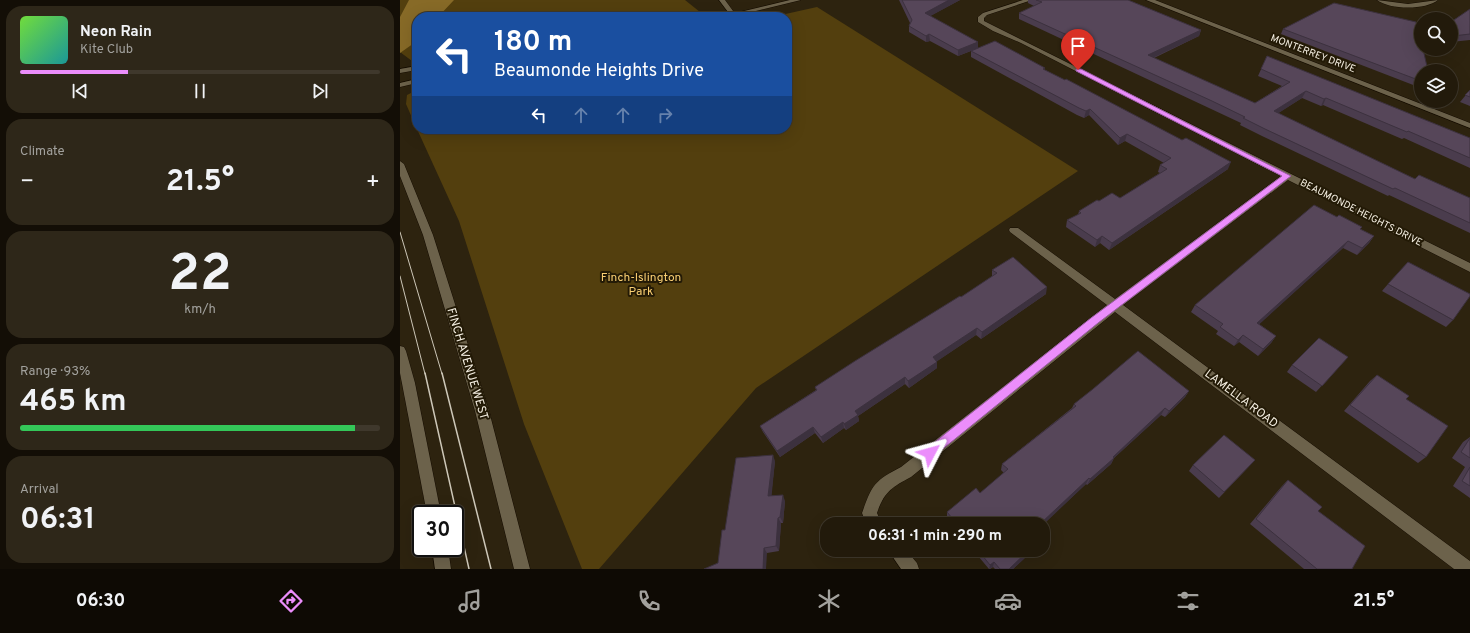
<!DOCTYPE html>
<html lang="en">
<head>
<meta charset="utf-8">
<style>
  :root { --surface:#221a0b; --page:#2e2719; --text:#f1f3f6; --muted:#a2a19d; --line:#3f382c; --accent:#eb8dfb }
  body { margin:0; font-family:Overpass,sans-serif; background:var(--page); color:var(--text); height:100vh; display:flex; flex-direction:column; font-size:15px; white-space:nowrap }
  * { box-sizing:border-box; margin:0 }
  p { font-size:13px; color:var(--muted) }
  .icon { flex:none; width:22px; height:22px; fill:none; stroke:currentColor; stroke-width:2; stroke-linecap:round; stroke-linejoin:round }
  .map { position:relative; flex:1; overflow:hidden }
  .drawer { display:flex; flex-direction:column; gap:6px; padding:6px; background:#130e06; width:400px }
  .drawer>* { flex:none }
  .hud { position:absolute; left:12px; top:12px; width:380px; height:122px; border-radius:16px; box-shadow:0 4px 16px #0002,0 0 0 1px var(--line); background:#1a4fa0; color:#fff; overflow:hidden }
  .fabs { position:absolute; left:1014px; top:12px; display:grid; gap:8px }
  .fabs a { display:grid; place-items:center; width:44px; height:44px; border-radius:50%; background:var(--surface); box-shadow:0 4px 16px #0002,0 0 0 1px var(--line); font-size:20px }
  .speed { position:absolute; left:12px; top:505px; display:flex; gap:8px; font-size:20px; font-weight:700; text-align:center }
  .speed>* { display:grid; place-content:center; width:52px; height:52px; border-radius:50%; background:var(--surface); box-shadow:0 4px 16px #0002,0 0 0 1px var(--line); line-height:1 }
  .speed .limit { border:2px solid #111; border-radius:6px; background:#fff; color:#111 }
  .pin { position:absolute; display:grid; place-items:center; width:34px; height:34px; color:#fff; margin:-41px -17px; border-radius:50% 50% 50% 0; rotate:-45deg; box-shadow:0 0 4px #0007 }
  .pin .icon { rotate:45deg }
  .me { position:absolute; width:44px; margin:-22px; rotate:51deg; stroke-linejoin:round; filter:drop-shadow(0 0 3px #0008) }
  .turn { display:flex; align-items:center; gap:14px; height:84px; padding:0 16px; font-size:18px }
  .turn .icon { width:52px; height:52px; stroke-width:2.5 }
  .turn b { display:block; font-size:28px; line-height:34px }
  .lanes { display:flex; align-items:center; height:38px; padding:0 16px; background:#0003; justify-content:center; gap:20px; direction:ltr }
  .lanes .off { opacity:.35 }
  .big { font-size:30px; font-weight:700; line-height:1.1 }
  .drawer .widget { flex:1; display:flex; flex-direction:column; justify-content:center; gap:6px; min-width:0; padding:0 14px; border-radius:16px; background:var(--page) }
  .drawer .dial { align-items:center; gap:0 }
  .dial b { font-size:52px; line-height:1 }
  .song { display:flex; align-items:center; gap:12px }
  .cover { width:48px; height:48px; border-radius:6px; background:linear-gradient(135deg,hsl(100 70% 55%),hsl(180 70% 35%)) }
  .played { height:4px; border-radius:2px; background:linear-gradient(90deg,var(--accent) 30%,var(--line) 30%) }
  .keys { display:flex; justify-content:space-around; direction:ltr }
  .heat { display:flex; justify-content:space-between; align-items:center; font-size:22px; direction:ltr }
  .charge { height:6px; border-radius:3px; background:linear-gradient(90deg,#34c759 93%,var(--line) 0) }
  .trip { position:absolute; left:420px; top:517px; width:230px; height:40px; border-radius:16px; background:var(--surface); box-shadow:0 4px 16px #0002,0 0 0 1px var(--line); font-weight:700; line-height:40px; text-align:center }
  .tab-bar { display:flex; height:64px; justify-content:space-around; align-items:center; background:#0e0a04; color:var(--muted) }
  .tab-bar .icon { width:28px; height:28px }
  .tab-bar .on { color:var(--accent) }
  .tab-bar b { font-size:18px; color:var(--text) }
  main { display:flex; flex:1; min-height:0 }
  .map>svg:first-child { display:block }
  .green { fill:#533f0e }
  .water { fill:#876a27 }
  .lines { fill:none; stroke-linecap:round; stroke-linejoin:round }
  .service-casing { stroke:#150c00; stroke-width:1 }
  .minor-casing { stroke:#150c00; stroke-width:1 }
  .secondary-casing { stroke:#150c00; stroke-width:1 }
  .service { fill:#6c624b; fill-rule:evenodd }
  .minor { fill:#6c624b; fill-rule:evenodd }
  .secondary { fill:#6c624b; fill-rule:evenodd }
  .tram-far1 { stroke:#cdc7b8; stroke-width:1 }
  .tram { stroke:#cdc7b8; stroke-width:1.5 }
  .wall { fill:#4a3c4d }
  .shaded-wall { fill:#3c313e }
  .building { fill:#564659; stroke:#3c313e }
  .route { fill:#eb8dfb; stroke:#995ca3 }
  .labels { text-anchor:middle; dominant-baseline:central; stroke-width:4; stroke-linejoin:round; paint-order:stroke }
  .far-street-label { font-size:10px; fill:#f5efe2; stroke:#231a06 }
  .park-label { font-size:12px; fill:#facf72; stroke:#231a06 }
  .street-label { font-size:12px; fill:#f5efe2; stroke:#231a06 }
</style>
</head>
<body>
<main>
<section class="drawer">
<div class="widget">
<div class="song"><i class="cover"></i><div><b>Neon Rain</b><p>Kite Club</p></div></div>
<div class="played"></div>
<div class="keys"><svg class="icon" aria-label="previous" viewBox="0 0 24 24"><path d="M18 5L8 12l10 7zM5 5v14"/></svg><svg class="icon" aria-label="pause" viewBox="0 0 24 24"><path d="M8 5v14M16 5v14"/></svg><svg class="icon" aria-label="next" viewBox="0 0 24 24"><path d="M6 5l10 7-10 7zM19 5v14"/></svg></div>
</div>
<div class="widget"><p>Climate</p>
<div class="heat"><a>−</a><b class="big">21.5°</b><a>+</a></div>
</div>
<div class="widget dial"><b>22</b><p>km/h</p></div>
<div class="widget"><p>Range · 93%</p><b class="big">465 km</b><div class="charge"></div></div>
<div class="widget"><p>Arrival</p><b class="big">06:31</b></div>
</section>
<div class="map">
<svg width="1070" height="569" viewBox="0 0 1070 569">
  <rect width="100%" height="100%" fill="#2d230f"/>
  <g class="green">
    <polygon points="0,0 285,0 300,12 274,17 17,17 17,60 12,61 0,52"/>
    <polygon points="417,7 678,171 356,388 199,569 182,569 124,424 59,221 17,129 387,129 387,17 372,17"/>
    <polygon points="17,90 17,129 6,104 7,95"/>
  </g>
  <polygon class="water" points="9,0 54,0 38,17 17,17 17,41 0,53 0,17"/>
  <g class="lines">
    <defs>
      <polygon id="service" points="319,0 325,0 336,15 335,16 331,16"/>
      <g id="minor">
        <path d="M623,0h9l-45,15 -3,3v3l486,242v9l-182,-92 -165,125 347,256v8h-16l-339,-257 -204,165c-19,10 -27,15 -34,36l5,11h-16l-4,-11c10,-28 12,-32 39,-46l206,-162 -97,-73 -1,-2 1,-2h8l97,71 166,-123 -260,-133 -28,-12 -15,-9v-5l5,-4z"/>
        <polygon points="746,0 755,0 1070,123 1070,128"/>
        <path d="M977,0l31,4 30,-4c-12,10 -48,10 -61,0z"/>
        <polygon points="488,550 506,550 517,563 519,569 501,569"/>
      </g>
      <g id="secondary">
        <polygon points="390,0 401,0 331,17 319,17"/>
        <polygon points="17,66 17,70 0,73 0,69"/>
        <polygon points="17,79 17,83 0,87 0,83"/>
        <polygon points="0,161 4,164 33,235 89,411 130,569 114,569 75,411 23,235 0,176"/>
        <polygon points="0,346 4,347 6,351 15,383 41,514 27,514 0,373"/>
        <polygon points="32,548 48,548 51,569 35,569"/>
      </g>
    </defs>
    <use href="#service" class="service-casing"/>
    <use href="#minor" class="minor-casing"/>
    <use href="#secondary" class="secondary-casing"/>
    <use href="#service" class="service"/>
    <use href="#minor" class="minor"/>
    <use href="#secondary" class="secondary"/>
    <g class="tram-far1">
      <polyline points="0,232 42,374"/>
      <polyline points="0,276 25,374"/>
    </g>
    <g class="tram">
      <polyline points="25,373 69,569"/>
      <polyline points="42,373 91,569"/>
    </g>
  </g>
  <g class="wall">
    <polygon points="499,0 560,0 530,16 578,48 645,70 828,169 709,250 700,243 695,247 666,227 667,220 678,215 679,211 699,201 720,198 760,173 758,172 760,165 764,163 725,141 718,145 689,115 684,118 677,115 571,57 571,51 558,56 530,41 526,42 509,32 509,26 510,23"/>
    <polygon points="628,0 728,0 801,30 799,36 754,58 855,103 882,86 858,76 867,56 1070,138 1070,168 1004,138 1002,139 923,105 921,106 902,98 878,113 1015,179 1070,198 1070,233 989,195 988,196 862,136 840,125 841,123 809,108 619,19 619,13 634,6 628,3"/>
    <polygon points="1070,9 1070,40 1051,42 1051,22"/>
    <polygon points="883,29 1021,71 1021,88 881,34"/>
    <polygon points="1070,90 1070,106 1060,102"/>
    <polygon points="960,229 974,236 969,243 957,255 943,248 859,324 876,336 871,343 858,356 839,342 834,346 816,334 818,331 791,312 795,305"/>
    <polygon points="592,270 646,294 581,339 576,335 537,361 537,368 509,388 505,384 458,416 459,421 446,430 444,428 423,443 415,433 380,457 363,432 360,426 416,390 415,387 561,297 592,277"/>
    <polygon points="988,284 1053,320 1046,327 982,291"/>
    <polygon points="948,357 916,392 887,372 892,365"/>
    <polygon points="977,375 1006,399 1026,457 1018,463 944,411 970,381"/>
    <polygon points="789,391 785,397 765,417 761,415 714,458 711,464 687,485 686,484 643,524 552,524 547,517 547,512 580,493 604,473 601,470 602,464 672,408 674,404"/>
    <polygon points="1070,437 1070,498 1053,486 1065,467 1052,458 1063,442"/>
    <polygon points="855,460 819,498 789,471 793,465"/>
    <polygon points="375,461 371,496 385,501 383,523 381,523 379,551 367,553 318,563 325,530"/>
    <polygon points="888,480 918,511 952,569 904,569 850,524 882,486"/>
    <polygon points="573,550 629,550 628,555 613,569 595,569 593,567 590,569 589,569"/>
  </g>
  <g class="shaded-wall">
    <polygon points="549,0 560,0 525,19 525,13"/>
    <polygon points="801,30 799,36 746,61 748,55"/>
    <polygon points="529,34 530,41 526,42 526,36"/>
    <polygon points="578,42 578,48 558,56 558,50"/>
    <polygon points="906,91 902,98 871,118 874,111"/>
    <polygon points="926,98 923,105 921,106 924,99"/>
    <polygon points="690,109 689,115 684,118 686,111"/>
    <polygon points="727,134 725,141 718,145 720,138"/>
    <polygon points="831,162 828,169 709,250 712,243"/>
    <polygon points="702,236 700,243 695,247 697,240"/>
    <polygon points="974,236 969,243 957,255 962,248"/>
    <polygon points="948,241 943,248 853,330 857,323"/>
    <polygon points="647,287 646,294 581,339 582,332"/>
    <polygon points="577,328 576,335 533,364 533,357"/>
    <polygon points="843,335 839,342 834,346 838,340"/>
    <polygon points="876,336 871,343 858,356 863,349"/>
    <polygon points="537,362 537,368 509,388 508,381"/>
    <polygon points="505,377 505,384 458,416 459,421 446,430 444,424 455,411"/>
    <polygon points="789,391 785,397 765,417 769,411"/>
    <polygon points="765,408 761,415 714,458 711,464 687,485 690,479 713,457"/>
    <polygon points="443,422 444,428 423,443 421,437"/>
    <polygon points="413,427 415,433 380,457 377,451"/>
    <polygon points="373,455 375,461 371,502 368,496"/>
    <polygon points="689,478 686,484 643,525 643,524 640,524"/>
    <polygon points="383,495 385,501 383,523 380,517"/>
    <polygon points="378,518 381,523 379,551 376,546"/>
    <polygon points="364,548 367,553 366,569 363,569"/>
    <polygon points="629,550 628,555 613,569 609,569"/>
    <polygon points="594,562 593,567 589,569 590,565"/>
  </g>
  <g class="building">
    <polygon points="502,0 549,0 525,13 578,42 558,50 529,34 526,36 509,26 512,20"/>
    <polygon points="636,0 728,0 801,30 748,55 855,103 890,82 861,69 867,56 1070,138 1070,158 1008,131 1007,132 926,98 924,99 906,91 874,111 1015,179 1019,175 1070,198 1070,223 995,188 993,189 865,129 843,118 845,117 812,101 619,13 642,2"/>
    <polygon points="934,3 1016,22 1021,43 1021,49 1023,49 1028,71 1021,71 1021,81 883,29"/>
    <polygon points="1070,9 1070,34 1053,36 1051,33 1051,22"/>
    <polygon points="595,41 645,68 643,69 665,80 666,79 782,140 786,138 831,162 712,243 702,236 697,240 667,220 681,213 679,211 697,200 699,201 712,193 720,198 767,169 760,165 771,158 727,134 720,138 690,109 686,111 679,108 571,51"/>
    <polygon points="1070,90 1070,97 1065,95"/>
    <polygon points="914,205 937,217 939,215 962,227 960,229 974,236 962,248 948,241 857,323 876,336 863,349 843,335 838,340 820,327 823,324 795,305"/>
    <polygon points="613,257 647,287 582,332 577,328 533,357 537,362 508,381 505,377 455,411 458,415 444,424 443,422 421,437 413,427 377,451 360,426 417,390 415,387 455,361 560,296 561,297 597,273 592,270"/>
    <polygon points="1008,262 1070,294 1070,296 1053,320 988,284"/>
    <polygon points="919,338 948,357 922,386 892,365"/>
    <polygon points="738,351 789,391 769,411 765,408 713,457 714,458 690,479 689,478 640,524 557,524 547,512 576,488 580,493 608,469 602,464 676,406 674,404 693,389"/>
    <polygon points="977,375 1009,396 1006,399 1048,426 1026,457 950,405"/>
    <polygon points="824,435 855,460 824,492 793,465"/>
    <polygon points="1070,438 1070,458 1061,452"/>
    <polygon points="373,455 368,496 383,495 380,517 378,518 376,546 364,548 363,569 304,569 318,563 322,530 325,530 336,458"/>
    <polygon points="1070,467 1070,486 1062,481"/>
    <polygon points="888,480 922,507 918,511 965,546 952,569 917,569 856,519"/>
    <polygon points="578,550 629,550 609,569 600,569 594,562 590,565"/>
  </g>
  <polygon class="route" points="676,69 681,69 891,176 698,323 534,456 530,458 526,456 524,453 526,449 691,318 882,176 676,71"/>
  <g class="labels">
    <g class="far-street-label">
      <text transform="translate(913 54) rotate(21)">MONTERREY DRIVE</text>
      <text transform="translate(961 213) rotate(27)">BEAUMONDE HEIGHTS DRIVE</text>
    </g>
    <g class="park-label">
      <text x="241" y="278">Finch-Islington<tspan x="241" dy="14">Park</tspan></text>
    </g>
    <g class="street-label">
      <text transform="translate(67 364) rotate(73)">FINCH AVENUE WEST</text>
      <text transform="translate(841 399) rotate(37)">LAMELLA ROAD</text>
    </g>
  </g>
</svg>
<div class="fabs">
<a><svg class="icon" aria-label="search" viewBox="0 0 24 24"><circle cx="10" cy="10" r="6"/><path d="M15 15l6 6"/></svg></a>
<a><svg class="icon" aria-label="layers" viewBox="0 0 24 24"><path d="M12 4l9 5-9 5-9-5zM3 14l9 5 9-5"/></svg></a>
</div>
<div class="speed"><div class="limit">30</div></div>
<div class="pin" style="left:678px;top:70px;background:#d93025"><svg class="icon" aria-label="arrive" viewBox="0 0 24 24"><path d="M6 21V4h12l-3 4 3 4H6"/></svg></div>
<svg class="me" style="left:530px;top:453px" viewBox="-20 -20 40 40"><path d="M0-17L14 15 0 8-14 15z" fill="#eb8dfb" stroke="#fff" stroke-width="4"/></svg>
<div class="trip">06:31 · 1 min · 290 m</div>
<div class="hud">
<div class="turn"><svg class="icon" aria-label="left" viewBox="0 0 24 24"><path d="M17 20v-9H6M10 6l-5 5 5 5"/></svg><div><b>180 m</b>Beaumonde Heights Drive</div></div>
<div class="lanes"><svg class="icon" aria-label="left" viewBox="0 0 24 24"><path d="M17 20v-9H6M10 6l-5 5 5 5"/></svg><svg class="icon off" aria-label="ahead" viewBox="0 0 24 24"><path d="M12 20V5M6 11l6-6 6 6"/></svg><svg class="icon off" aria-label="ahead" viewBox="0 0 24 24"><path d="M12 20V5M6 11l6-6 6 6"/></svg><svg class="icon off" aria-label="right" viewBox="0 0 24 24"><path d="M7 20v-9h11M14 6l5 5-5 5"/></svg></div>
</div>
</div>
</main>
<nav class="tab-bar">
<b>06:30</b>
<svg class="icon on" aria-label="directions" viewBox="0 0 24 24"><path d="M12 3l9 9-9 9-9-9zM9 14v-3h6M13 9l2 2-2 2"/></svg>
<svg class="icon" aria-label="music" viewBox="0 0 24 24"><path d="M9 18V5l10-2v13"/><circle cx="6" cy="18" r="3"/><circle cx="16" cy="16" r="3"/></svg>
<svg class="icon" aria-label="phone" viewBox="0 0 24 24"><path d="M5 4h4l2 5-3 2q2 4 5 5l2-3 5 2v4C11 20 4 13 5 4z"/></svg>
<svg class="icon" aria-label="climate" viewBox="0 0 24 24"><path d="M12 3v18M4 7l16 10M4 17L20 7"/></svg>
<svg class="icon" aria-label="car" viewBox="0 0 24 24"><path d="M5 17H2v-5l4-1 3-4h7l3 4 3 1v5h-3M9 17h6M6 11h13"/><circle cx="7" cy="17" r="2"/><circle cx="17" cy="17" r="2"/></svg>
<svg class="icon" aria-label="filters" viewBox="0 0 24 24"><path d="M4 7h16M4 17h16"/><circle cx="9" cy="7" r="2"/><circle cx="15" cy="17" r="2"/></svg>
<b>21.5°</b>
</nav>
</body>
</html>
